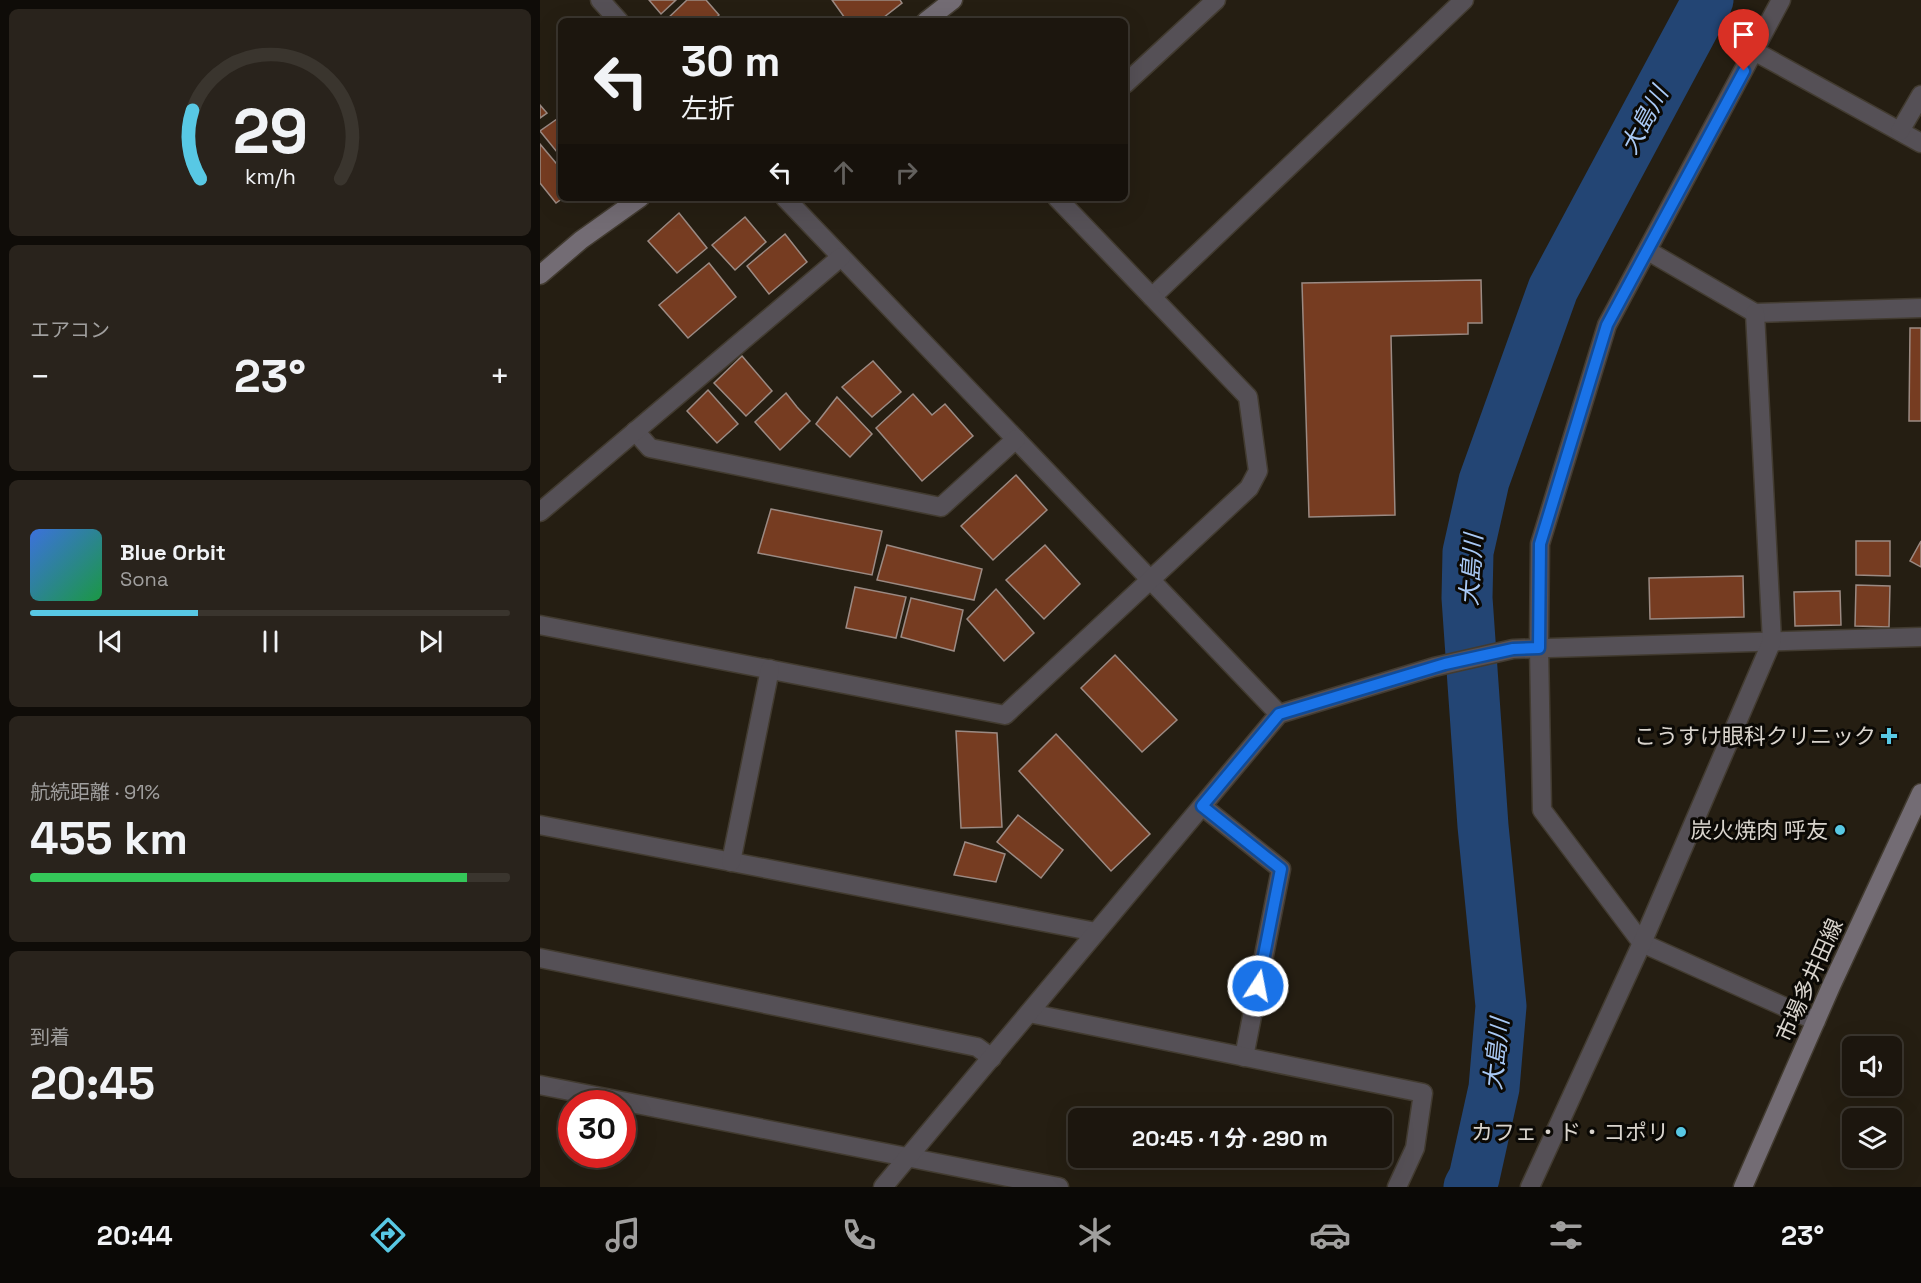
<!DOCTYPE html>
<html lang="ja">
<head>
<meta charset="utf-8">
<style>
  :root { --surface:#1c160e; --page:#29231c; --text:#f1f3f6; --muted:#a09f9e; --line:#3a352e; --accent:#58c8e4 }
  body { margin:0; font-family:"Space Grotesk","Noto Sans JP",sans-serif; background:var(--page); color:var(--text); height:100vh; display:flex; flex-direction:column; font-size:22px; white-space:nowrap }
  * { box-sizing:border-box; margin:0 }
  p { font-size:20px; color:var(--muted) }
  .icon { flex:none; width:33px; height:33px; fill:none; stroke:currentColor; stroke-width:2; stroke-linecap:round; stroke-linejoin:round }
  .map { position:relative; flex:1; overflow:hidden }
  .details { display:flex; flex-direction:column; gap:9px; padding:9px; background:#0f0c08; width:540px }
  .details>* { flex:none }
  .top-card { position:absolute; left:18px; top:18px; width:570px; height:183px; border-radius:9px; box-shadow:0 6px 24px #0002,0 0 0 2px var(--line); background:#1c160e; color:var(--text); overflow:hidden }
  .tools { position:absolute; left:1302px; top:1036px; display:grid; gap:12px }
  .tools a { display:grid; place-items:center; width:60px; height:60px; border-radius:9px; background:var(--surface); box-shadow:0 6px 24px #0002,0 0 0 2px var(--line); font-size:30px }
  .speed { position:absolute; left:18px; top:1090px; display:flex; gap:12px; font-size:30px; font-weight:700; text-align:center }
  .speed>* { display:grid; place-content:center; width:78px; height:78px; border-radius:50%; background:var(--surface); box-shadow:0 6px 24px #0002,0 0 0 2px var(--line); line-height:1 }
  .speed .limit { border:9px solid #d22; background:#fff; color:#111 }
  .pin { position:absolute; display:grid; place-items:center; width:51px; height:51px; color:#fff; margin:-62px -26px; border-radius:50% 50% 50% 0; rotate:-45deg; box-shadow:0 0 6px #0007 }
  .pin .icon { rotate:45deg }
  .me { position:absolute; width:66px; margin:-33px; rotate:11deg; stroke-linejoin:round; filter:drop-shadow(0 0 4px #0008) }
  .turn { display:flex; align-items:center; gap:21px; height:126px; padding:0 24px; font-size:27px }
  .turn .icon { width:78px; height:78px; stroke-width:2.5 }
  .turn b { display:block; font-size:42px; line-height:51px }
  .lanes { display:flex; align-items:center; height:57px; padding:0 24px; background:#0003; justify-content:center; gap:30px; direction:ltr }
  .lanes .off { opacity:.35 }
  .big { font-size:45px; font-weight:700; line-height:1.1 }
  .details .tile { flex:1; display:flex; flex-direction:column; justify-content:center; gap:9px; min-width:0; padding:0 21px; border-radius:9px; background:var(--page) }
  .details .dial { align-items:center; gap:0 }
  .dial svg { height:156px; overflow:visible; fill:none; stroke:var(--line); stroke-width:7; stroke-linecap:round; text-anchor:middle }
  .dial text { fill:var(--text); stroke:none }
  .song { display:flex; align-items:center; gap:18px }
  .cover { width:72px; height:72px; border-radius:9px; background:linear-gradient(135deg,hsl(220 70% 55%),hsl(140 70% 35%)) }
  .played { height:6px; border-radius:3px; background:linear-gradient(90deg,var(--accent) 35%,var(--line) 35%) }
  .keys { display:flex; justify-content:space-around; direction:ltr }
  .heat { display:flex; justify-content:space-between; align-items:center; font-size:33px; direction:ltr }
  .charge { height:9px; border-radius:4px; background:linear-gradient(90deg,#34c759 91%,var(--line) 0) }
  .trip { position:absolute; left:528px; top:1108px; width:324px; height:60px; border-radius:9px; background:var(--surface); box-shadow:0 6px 24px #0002,0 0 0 2px var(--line); font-weight:700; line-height:60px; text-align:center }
  .tabs { display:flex; height:96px; justify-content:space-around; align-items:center; background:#0b0906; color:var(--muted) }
  .tabs .icon { width:42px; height:42px }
  .tabs .on { color:var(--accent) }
  .tabs b { font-size:27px; color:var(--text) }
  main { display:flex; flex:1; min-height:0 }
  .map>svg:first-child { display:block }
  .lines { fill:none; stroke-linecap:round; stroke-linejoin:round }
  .river { stroke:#234574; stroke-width:51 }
  .building { fill:#763c21; stroke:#9b8a83; stroke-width:1.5 }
  .street-casing { stroke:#423b30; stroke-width:21 }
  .secondary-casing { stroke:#423b30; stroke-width:21 }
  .street { stroke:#555056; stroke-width:18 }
  .secondary { stroke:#736c74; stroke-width:18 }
  .route-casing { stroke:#114b97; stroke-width:15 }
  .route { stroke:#1a73e8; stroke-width:10 }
  .poi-dot { fill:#58c8e4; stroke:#0b0905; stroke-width:2 }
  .labels { text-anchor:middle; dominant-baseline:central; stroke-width:6; stroke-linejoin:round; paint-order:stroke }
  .poi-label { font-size:22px; fill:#d9d4cd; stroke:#0b0905; text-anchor:end }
  .street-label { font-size:22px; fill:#d9d4cd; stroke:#0b0905 }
  .water-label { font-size:24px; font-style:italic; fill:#a9c9f5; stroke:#0b0905 }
</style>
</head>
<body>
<main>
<section class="details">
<div class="tile dial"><svg viewBox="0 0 100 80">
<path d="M14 69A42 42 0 1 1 86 69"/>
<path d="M14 69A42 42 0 0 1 10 34" stroke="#58c8e4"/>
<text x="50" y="56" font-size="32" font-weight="700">29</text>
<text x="50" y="72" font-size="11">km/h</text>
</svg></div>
<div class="tile"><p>エアコン</p>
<div class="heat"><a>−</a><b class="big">23°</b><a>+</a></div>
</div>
<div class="tile">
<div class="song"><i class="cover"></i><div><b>Blue Orbit</b><p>Sona</p></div></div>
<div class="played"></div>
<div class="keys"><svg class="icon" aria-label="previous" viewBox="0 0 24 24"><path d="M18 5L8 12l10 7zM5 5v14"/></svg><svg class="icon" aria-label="pause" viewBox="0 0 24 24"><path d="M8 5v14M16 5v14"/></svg><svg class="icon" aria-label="next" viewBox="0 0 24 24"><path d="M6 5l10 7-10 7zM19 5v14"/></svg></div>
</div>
<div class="tile"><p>航続距離 · 91%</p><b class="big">455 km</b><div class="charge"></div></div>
<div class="tile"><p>到着</p><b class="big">20:45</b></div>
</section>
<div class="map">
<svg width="1381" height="1187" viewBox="0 0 1381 1187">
  <rect width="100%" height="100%" fill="#251e12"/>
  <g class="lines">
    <polyline class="river" points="929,1187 934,1178 954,1088 961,1006 943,826 927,598 928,552 944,481 1013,289 1168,0"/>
  </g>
  <g class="building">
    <polygon points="109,0 136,0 121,14"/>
    <polygon points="147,0 166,0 179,15 173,21 125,21"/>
    <polygon points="292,0 360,0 362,3 339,21 307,21"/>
    <polygon points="0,105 7,113 0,118"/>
    <polygon points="17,119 21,125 21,157 0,131"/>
    <polygon points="0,144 21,169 21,198 23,198 16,203 0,183"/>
    <polygon points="139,213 167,248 137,273 108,241"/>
    <polygon points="205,217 226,242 195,270 172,245"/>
    <polygon points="245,234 267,262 229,294 207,266"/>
    <polygon points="169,263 196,297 148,338 119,305"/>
    <polygon points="941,280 942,323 928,323 928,334 851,336 855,515 769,517 762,283"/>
    <polygon points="1370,328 1381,328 1381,421 1369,421"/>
    <polygon points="202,356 232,391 206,416 174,383"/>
    <polygon points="333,361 361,392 332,417 302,387"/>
    <polygon points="168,390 198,424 177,443 147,411"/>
    <polygon points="246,393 257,407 270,421 240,450 215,422"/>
    <polygon points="373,394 392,415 405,404 433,436 382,481 336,428"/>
    <polygon points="297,397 332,434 310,457 276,424"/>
    <polygon points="476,475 507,510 453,560 421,526"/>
    <polygon points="231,509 342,531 332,575 218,553"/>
    <polygon points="1316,541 1350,541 1350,576 1316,575"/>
    <polygon points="1381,541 1381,567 1370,561"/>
    <polygon points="347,545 442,569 434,600 337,580"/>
    <polygon points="505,545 540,584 504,619 466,580"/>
    <polygon points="1203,576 1204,617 1110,619 1109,578"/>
    <polygon points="1316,585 1350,586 1349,627 1315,626"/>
    <polygon points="315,587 366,597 356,638 306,628"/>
    <polygon points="456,589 494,633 464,661 427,619"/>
    <polygon points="1300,591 1301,625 1255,626 1254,592"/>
    <polygon points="371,598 423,610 414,651 361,637"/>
    <polygon points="575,655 637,720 602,752 541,688"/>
    <polygon points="416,731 457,733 462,827 421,828"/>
    <polygon points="516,734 610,834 571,871 479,771"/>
    <polygon points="478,815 523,850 501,878 457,842"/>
    <polygon points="425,842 465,854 456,882 414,875"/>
  </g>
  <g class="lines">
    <defs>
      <g id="street">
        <polyline points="60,0 79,21"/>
        <polyline points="1241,0 1067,325 1000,544 999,648 1002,810 1102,943 1276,1021"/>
        <polyline points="1214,51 1381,143"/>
        <polyline points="585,84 676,0"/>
        <polyline points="1360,131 1381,95"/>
        <polyline points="245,198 739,714"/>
        <polyline points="1108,251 1215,313 1381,308"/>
        <polyline points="612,297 924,0"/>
        <polyline points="95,431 110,448 401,507 476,439"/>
        <polyline points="0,512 301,257"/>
        <polyline points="0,625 465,715 709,488 718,471 708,397 517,198"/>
        <polyline points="662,806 741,869 704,1057"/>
        <polyline points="0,825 556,932"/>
        <polyline points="191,862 230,669"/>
        <polyline points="0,958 437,1047 452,1058"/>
        <polyline points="489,1013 883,1093 875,1148 857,1187"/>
        <polyline points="0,1085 519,1187"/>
        <polyline points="343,1187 739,714 894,667 973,649 1381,637"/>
        <polyline points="990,1187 1102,943 1232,641 1215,313"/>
      </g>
      <g id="secondary">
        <polyline points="386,21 413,0"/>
        <polyline points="0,275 41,240 100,198"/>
        <polyline points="1203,1187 1292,984 1381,793"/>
      </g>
    </defs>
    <use href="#street" class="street-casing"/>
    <use href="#secondary" class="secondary-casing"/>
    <use href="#street" class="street"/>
    <use href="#secondary" class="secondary"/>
  </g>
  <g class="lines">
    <defs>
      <polyline id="route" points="718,986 741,869 662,806 739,714 905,664 973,649 999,648 1000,544 1067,325 1204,71"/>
    </defs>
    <use href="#route" class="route-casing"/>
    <use href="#route" class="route"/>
  </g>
  <g class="poi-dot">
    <path d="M1346 727h6v6h6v6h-6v6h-6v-6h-6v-6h6z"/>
    <circle cx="1300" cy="830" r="6"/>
    <circle cx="1141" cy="1132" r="6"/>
  </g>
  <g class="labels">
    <g class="poi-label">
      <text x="1336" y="736">こうすけ眼科クリニック</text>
      <text x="1288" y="830">炭火焼肉 呼友</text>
      <text x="1129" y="1132">カフェ・ド・コポリ</text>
    </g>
    <g class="street-label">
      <text transform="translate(1269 980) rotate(-66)">市場多井田線</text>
    </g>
    <g class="water-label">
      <text transform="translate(1104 120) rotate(-62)">大島川</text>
      <text transform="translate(931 570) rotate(-86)">大島川</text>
      <text transform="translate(956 1054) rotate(-84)">大島川</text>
    </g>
  </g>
</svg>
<div class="tools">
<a><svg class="icon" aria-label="sound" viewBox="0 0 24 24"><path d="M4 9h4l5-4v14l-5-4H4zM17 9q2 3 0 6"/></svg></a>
<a><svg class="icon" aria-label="layers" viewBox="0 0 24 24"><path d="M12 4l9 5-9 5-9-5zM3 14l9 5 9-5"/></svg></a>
</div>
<div class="speed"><div class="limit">30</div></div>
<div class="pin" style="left:1204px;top:71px;background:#d93025"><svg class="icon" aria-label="arrive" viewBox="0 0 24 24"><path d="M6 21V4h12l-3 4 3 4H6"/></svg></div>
<svg class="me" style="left:718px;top:986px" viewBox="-20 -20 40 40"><circle r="17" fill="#1a73e8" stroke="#fff" stroke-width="3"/><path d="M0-11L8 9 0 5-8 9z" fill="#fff"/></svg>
<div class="trip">20:45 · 1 分 · 290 m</div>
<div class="top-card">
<div class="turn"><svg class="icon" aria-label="left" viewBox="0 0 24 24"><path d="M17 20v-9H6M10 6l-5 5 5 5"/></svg><div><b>30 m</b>左折</div></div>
<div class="lanes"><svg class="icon" aria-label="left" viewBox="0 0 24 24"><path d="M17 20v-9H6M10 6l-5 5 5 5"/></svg><svg class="icon off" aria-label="ahead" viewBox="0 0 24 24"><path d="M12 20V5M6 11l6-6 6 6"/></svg><svg class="icon off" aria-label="right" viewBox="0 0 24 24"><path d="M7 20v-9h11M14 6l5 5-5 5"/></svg></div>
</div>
</div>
</main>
<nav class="tabs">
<b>20:44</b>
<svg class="icon on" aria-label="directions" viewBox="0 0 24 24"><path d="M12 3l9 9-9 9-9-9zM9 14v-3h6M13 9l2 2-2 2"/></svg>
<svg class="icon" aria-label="music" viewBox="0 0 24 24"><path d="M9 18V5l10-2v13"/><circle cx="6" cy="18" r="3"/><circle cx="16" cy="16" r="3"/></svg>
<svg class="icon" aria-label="phone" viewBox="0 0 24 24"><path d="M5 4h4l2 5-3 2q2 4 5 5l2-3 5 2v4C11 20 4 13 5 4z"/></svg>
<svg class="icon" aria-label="climate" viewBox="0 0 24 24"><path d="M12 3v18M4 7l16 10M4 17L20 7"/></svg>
<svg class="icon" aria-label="car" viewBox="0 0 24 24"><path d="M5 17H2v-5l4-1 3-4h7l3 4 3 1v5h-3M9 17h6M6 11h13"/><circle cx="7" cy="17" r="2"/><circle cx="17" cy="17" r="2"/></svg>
<svg class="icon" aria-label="filters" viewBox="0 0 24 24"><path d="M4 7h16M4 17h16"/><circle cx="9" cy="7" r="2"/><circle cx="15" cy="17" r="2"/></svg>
<b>23°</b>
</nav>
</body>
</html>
